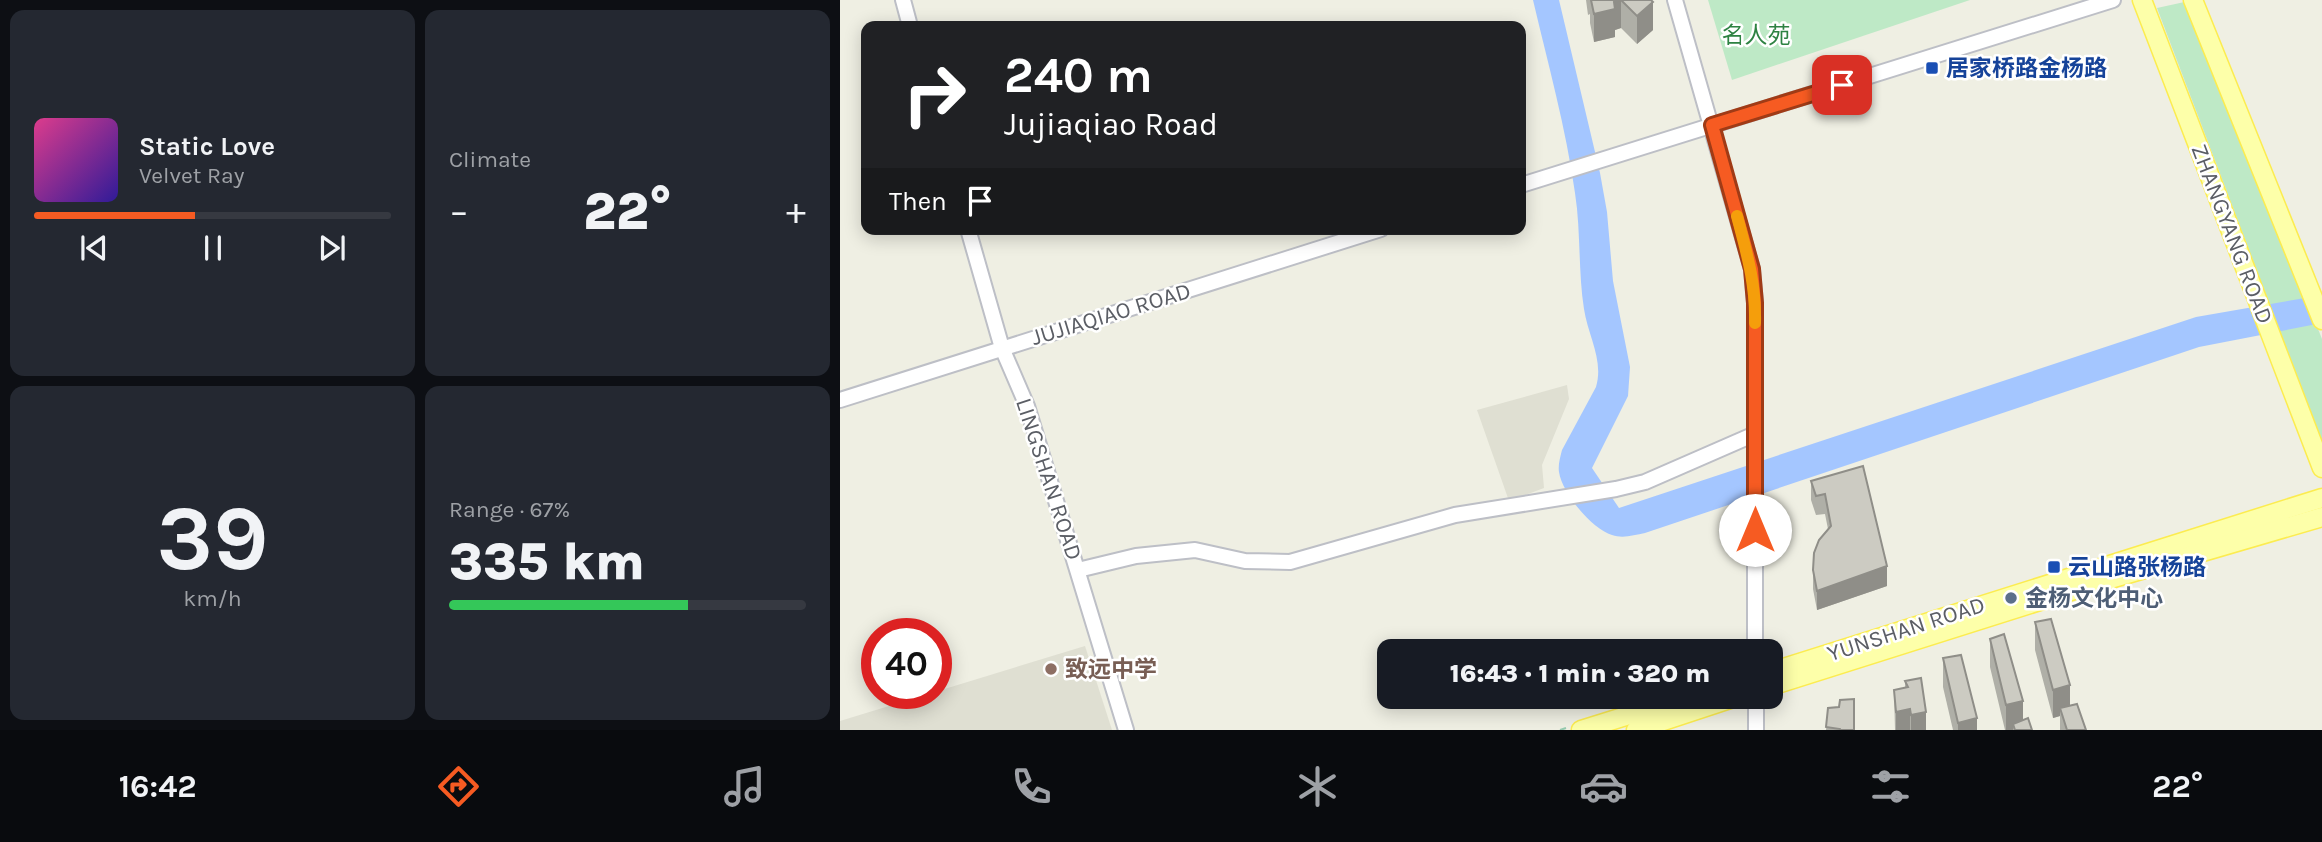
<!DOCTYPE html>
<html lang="en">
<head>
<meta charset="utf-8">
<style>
  :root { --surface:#171b24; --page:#242831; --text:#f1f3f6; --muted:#9ea1a6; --line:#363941; --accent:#f65b22 }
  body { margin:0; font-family:Karla,"Noto Sans SC",sans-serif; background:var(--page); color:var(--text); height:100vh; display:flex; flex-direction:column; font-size:26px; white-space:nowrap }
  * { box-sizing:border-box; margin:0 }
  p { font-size:23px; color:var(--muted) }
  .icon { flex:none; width:38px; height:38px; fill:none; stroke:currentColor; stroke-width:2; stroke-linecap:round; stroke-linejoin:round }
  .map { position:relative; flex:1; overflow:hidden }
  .panel { display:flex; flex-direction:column; gap:10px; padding:10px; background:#0d0f14; width:840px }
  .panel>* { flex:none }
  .guide { position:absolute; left:21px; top:21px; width:665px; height:214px; border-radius:14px; box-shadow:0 4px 18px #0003; background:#202124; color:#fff; overflow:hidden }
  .speed { position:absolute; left:21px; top:618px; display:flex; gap:14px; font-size:35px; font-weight:700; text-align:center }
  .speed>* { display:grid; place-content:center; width:91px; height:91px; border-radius:50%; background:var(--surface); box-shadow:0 4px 18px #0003; line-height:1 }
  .speed .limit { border:10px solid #d22; background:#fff; color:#111 }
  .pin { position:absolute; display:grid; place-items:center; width:60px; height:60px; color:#fff; margin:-30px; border-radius:14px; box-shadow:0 4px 10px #0006 }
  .me { position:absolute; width:77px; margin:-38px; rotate:0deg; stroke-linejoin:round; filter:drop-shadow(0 0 5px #0008) }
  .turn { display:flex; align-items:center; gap:24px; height:147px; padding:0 28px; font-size:32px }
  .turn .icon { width:91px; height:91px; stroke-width:2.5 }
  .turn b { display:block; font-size:49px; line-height:60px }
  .then { display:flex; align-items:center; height:66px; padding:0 28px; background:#0003; gap:14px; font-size:26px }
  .big { font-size:52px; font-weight:800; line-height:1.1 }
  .panel .widget { flex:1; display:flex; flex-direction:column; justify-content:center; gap:10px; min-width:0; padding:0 24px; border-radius:14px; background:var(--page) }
  .panel .dial { align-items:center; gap:0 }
  .dial b { font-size:91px; line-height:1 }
  .song { display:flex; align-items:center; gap:21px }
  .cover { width:84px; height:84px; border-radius:10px; background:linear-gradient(135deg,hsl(330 70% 55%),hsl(250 70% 35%)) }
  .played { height:7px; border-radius:4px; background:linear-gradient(90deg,var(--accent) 45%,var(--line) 45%) }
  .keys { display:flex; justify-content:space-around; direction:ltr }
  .heat { display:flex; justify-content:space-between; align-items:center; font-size:38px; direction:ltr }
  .charge { height:10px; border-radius:5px; background:linear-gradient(90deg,#34c759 67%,var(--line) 0) }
  .panel .tiles { flex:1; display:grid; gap:10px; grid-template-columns:repeat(2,1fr) }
  .trip { position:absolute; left:537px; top:639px; width:406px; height:70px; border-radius:14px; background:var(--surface); box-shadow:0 4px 18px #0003; font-weight:800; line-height:70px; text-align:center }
  .tab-bar { display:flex; height:112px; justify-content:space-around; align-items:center; background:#090b0e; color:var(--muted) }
  .tab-bar .icon { width:49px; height:49px }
  .tab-bar .current { color:var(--accent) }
  .tab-bar b { font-size:32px; color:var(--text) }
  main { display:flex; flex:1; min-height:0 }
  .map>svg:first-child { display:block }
  .education { fill:#dfdfd2 }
  .green { fill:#bee9c6 }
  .water { fill:#a4c6ff }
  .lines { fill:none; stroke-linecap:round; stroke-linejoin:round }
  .minor-casing { stroke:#bdbfc6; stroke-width:18 }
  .major-casing { stroke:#fcec50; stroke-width:21 }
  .path { stroke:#96caaf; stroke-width:2; stroke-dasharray:7 3.5; stroke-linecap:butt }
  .minor { stroke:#fff; stroke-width:14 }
  .major { stroke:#fdffa9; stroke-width:18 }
  .wall { fill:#afafa7 }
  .shaded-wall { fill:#8f8e88 }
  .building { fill:#cccbc2; stroke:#8f8e88; stroke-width:2 }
  .route-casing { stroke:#a03b16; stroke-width:18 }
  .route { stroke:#f65b22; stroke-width:12 }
  .slow { stroke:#f59e0b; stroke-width:12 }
  .transit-dot { fill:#1a4fb4; stroke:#fff; stroke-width:2.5 }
  .service-dot { fill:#5c6f8a; stroke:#fff; stroke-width:2.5 }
  .education-dot { fill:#8d6e63; stroke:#fff; stroke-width:2.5 }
  .labels { text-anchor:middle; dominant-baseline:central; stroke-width:5; stroke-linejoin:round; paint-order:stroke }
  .park-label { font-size:23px; fill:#2d8242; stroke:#fff }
  .transit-label { font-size:23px; font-weight:bold; fill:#164399; stroke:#fff; text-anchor:start }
  .street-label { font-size:23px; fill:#5b5e65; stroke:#fff }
  .service-label { font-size:23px; font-weight:bold; fill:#4e5e75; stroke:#fff; text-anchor:start }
  .education-label { font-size:23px; font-weight:bold; fill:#785e54; stroke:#fff; text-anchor:start }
</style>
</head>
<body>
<main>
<section class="panel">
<div class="tiles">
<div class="widget">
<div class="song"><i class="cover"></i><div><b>Static Love</b><p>Velvet Ray</p></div></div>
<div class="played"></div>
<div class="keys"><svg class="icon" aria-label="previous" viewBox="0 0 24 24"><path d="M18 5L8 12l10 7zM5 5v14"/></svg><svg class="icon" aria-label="pause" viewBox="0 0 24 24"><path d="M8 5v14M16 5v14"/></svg><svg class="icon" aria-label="next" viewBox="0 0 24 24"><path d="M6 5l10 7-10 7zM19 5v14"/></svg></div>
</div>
<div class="widget"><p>Climate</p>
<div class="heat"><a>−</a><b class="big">22°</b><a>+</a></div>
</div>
<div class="widget dial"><b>39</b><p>km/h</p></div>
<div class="widget"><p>Range · 67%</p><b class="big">335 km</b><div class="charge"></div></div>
</div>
</section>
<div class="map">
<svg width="1482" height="730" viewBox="0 0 1482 730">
  <rect width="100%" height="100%" fill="#efefe3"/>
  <g class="education">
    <polygon points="727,385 729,399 702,465 704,488 669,501 637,410"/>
    <polygon points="245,646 272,730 0,730 0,721"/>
  </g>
  <g class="green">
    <polygon points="868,0 1130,0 892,80"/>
    <polygon points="1349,1 1482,339 1482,442 1317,8"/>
  </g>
  <path class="water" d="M693,0h26l41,173 7,39 6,69 17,86 -2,29 -36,72 27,40 577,-191 126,-22v28l-123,24 -554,186c-11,2 -22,6 -33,2 -20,-6 -50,-42 -53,-63 -1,-7 1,-14 3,-22l34,-63c8,-27 -8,-51 -12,-78 -6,-38 -3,-78 -9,-116 -9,-65 -27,-129 -42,-193z"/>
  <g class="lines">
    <defs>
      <g id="minor">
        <polyline points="63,0 70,26"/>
        <polyline points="835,0 912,269 915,303 915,651"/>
        <polyline points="681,185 1273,0"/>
        <polyline points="128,229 162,348 187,406 286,730"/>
        <polyline points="0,400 541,229"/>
        <polyline points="238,570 296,556 355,550 405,561 450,562 615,515 776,489 805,482 915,434"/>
        <polyline points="916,730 916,696"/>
      </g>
      <g id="major">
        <polyline points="1302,0 1482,468"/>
        <polyline points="1353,0 1482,320"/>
        <polyline points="931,672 1482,498"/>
        <polyline points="931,686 1250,585 1482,517"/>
        <polyline points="741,730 850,696"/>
        <polyline points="796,730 899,696"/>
      </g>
    </defs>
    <use href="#minor" class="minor-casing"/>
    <use href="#major" class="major-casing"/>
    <g class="path">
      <polyline points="555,232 564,229"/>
      <polyline points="720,730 726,728"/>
    </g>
    <use href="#minor" class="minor"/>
    <use href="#major" class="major"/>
  </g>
  <g class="wall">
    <polygon points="746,0 811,0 813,30 797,44 781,28 775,30 775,37 754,42 750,23 750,14 748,15"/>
    <polygon points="1023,466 1047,586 977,610 973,589 973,570 988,529 985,514 976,515 971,500 971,481"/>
    <polygon points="1195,622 1230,705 1246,730 1220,730 1220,716 1213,718 1195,650"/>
    <polygon points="1150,639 1183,720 1192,730 1165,730 1150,667"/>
    <polygon points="1103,658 1137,730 1113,730 1103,687"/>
    <polygon points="1065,681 1086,730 1055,730 1054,690 1065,688"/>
    <polygon points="999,707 1014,730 986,730 988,708"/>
  </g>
  <g class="shaded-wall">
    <polygon points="781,0 781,28 775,30 775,37 754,42 754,14 774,2"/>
    <polygon points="813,2 813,30 797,44 797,16"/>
    <polygon points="1047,566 1047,586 977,610 977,591"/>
    <polygon points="1230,685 1230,713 1220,708 1220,716 1213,718 1213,690"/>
    <polygon points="1183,701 1183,729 1173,724 1173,730 1166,730 1166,705"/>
    <polygon points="1070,709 1070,730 1056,730 1056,712"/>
    <polygon points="1086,712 1086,730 1071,730 1071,715"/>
    <polygon points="1137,718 1137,730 1118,730 1118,723"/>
  </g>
  <g class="building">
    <polygon points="751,0 781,0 774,2 775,9 754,14"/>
    <polygon points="781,0 811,0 813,2 797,16"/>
    <polygon points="1023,466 1047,566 977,591 973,570 974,553 979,540 991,526 985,494 976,496 971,481"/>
    <polygon points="1211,619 1230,685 1213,690 1195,622"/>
    <polygon points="1164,634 1183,701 1166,705 1150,639"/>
    <polygon points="1121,655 1137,718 1118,723 1103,658"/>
    <polygon points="1081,678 1086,712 1071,715 1070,709 1056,712 1054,690 1068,687 1065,681"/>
    <polygon points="1014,699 1014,730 1000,730 1000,729 986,727 988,708 999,707 1000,700"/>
    <polygon points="1237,704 1246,730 1227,730 1220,708"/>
    <polygon points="1188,718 1192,730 1175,730 1173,724"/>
  </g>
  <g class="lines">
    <defs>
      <polyline id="route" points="915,530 915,303 912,269 872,125 1002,85"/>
    </defs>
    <use href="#route" class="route-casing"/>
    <use href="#route" class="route"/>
    <path class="slow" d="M897,216c10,38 19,68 18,107"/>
  </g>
  <g class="transit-dot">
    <rect x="1085" y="61" width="14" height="14" rx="3.5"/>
    <rect x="1207" y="560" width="14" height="14" rx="3.5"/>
  </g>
  <circle class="service-dot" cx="1171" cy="598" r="7"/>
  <circle class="education-dot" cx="211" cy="669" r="7"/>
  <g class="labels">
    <g class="park-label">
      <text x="916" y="35">名人苑</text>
    </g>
    <g class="transit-label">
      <text x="1106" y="68">居家桥路金杨路</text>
      <text x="1228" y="567">云山路张杨路</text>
    </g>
    <g class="street-label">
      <text transform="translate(1392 234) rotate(69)">ZHANGYANG ROAD</text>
      <text transform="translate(271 314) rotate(-17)">JUJIAQIAO ROAD</text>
      <text transform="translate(209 479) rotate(72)">LINGSHAN ROAD</text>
      <text transform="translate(1066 629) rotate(-18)">YUNSHAN ROAD</text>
    </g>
    <g class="service-label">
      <text x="1185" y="598">金杨文化中心</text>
    </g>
    <g class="education-label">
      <text x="225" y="669">致远中学</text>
    </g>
  </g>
</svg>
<div class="speed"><div class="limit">40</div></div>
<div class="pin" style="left:1002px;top:85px;background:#d93025"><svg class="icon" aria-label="arrive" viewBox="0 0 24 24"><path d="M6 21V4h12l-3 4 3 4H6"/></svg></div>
<svg class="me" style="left:915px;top:530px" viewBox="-20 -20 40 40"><circle r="19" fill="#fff"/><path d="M0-13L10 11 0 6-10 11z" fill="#f65b22"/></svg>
<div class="trip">16:43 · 1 min · 320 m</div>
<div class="guide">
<div class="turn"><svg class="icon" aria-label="right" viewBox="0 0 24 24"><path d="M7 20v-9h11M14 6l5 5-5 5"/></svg><div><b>240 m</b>Jujiaqiao Road</div></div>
<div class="then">Then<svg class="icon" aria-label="arrive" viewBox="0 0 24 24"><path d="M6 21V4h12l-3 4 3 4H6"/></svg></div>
</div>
</div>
</main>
<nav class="tab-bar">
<b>16:42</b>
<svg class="icon current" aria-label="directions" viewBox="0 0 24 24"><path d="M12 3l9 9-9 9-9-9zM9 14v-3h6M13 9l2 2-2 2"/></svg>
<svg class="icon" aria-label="music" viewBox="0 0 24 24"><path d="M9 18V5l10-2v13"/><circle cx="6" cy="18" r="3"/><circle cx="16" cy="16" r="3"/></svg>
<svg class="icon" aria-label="phone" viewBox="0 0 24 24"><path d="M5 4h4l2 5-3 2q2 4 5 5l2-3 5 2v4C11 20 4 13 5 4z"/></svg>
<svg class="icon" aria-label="climate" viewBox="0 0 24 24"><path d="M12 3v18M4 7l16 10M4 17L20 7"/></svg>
<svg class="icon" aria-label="car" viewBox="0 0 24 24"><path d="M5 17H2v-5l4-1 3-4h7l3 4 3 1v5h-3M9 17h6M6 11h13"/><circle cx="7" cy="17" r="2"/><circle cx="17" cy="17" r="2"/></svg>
<svg class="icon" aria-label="filters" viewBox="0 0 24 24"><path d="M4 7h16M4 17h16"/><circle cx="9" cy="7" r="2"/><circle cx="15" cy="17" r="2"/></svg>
<b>22°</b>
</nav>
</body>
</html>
